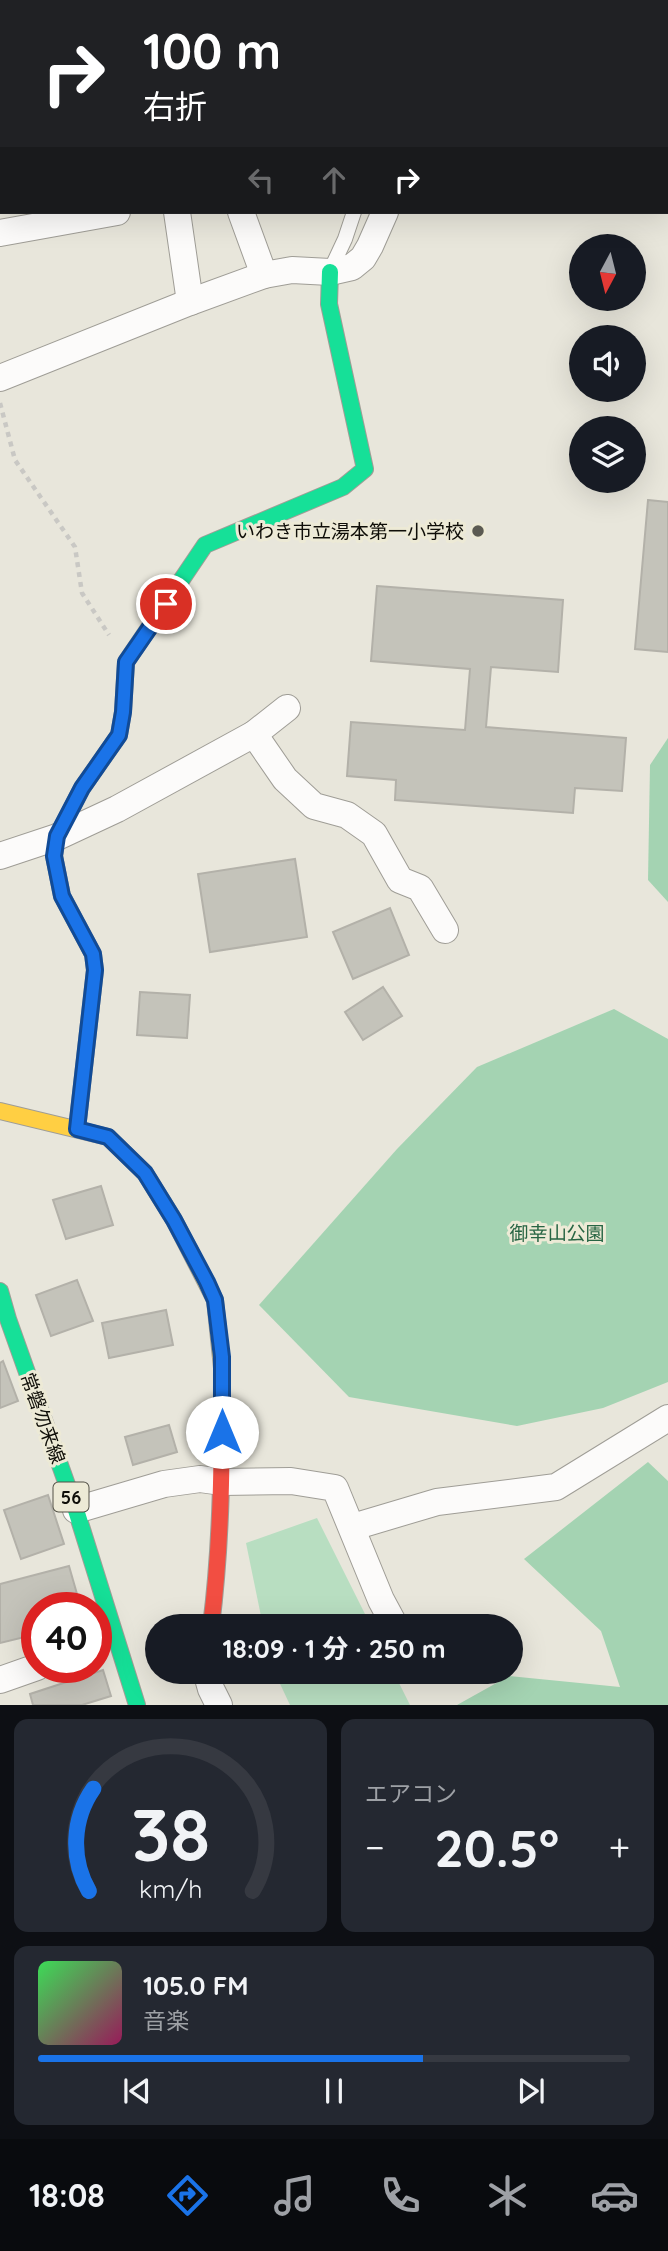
<!DOCTYPE html>
<html lang="ja">
<head>
<meta charset="utf-8">
<style>
  :root { --surface:#171b24; --page:#242831; --text:#f1f3f6; --muted:#9ea1a6; --line:#363941; --accent:#1a73e8 }
  body { margin:0; font-family:Quicksand,"Noto Sans JP",sans-serif; background:var(--page); color:var(--text); height:100vh; display:flex; flex-direction:column; font-size:26px; white-space:nowrap }
  * { box-sizing:border-box; margin:0 }
  p { font-size:23px; color:var(--muted) }
  .icon { flex:none; width:38px; height:38px; fill:none; stroke:currentColor; stroke-width:2; stroke-linecap:round; stroke-linejoin:round }
  .map { position:relative; height:1705px; overflow:hidden }
  .side { display:flex; flex-direction:column; gap:14px; padding:14px; background:#0d0f14; flex:1 }
  .side>* { flex:none }
  .top-card { position:absolute; left:0px; top:0px; width:668px; height:214px; box-shadow:0 7px 28px #0002; background:#202124; color:#fff; overflow:hidden }
  .needle { width:46px; rotate:187deg }
  .fabs { position:absolute; left:569px; top:234px; display:grid; gap:14px }
  .fabs a { display:grid; place-items:center; width:77px; height:77px; border-radius:50%; background:var(--surface); box-shadow:0 7px 28px #0002; font-size:35px }
  .speed { position:absolute; left:21px; top:1592px; display:flex; gap:14px; font-size:35px; font-weight:700; text-align:center }
  .speed>* { display:grid; place-content:center; width:91px; height:91px; border-radius:50%; background:var(--surface); box-shadow:0 7px 28px #0002; line-height:1 }
  .speed .limit { border:10px solid #d22; background:#fff; color:#111 }
  .pin { position:absolute; display:grid; place-items:center; width:60px; height:60px; color:#fff; margin:-30px; border:4px solid #fff; border-radius:50%; box-shadow:0 2px 7px #0007 }
  .me { position:absolute; width:77px; margin:-38px; rotate:0deg; stroke-linejoin:round; filter:drop-shadow(0 0 5px #0008) }
  .turn { display:flex; align-items:center; gap:24px; height:147px; padding:0 28px; font-size:32px }
  .turn .icon { width:91px; height:91px; stroke-width:2.5 }
  .turn b { display:block; font-size:49px; line-height:60px }
  .lanes { display:flex; align-items:center; height:66px; padding:0 28px; background:#0003; justify-content:center; gap:35px; direction:ltr }
  .lanes .off { opacity:.35 }
  .big { font-size:52px; font-weight:700; line-height:1.1 }
  .side .tile { flex:1; display:flex; flex-direction:column; justify-content:center; gap:10px; min-width:0; padding:0 24px; border-radius:14px; background:var(--page) }
  .side .dial { align-items:center; gap:0 }
  .dial svg { height:182px; overflow:visible; fill:none; stroke:var(--line); stroke-width:7; stroke-linecap:round; text-anchor:middle }
  .dial text { fill:var(--text); stroke:none }
  .song { display:flex; align-items:center; gap:21px }
  .cover { width:84px; height:84px; border-radius:10px; background:linear-gradient(135deg,hsl(130 70% 55%),hsl(330 70% 35%)) }
  .played { height:7px; border-radius:4px; background:linear-gradient(90deg,var(--accent) 65%,var(--line) 65%) }
  .keys { display:flex; justify-content:space-around; direction:ltr }
  .heat { display:flex; justify-content:space-between; align-items:center; font-size:38px; direction:ltr }
  .side .tiles { flex:1; display:grid; gap:14px; grid-template-columns:1fr 1fr }
  .tile:last-child { grid-column:span 2 }
  .trip { position:absolute; left:145px; top:1614px; width:378px; height:70px; border-radius:35px; background:var(--surface); box-shadow:0 7px 28px #0002; font-weight:700; line-height:70px; text-align:center }
  .dock { display:flex; height:112px; justify-content:space-around; align-items:center; background:#090b0e; color:var(--muted) }
  .dock .icon { width:49px; height:49px }
  .dock .current { color:var(--accent) }
  .dock b { font-size:32px; color:var(--text) }
  .map>svg:first-child { display:block }
  .green { fill:#b8dec1 }
  .forest { fill:#a4d3b2 }
  .building { fill:#c4c3ba; stroke:#b3b1a9; stroke-width:2 }
  .lines { fill:none; stroke-linecap:round; stroke-linejoin:round }
  .lane-casing { stroke:#9f9d96; stroke-width:16 }
  .street-casing { stroke:#9f9d96; stroke-width:28 }
  .fast-casing { stroke:#9f9d96; stroke-width:18 }
  .slow-casing { stroke:#9f9d96; stroke-width:18 }
  .jam-casing { stroke:#9f9d96; stroke-width:18 }
  .path { stroke:#c9c8c4; stroke-width:4.5; stroke-dasharray:5 5; stroke-linecap:butt }
  .lane { stroke:#fcfbfa; stroke-width:14 }
  .street { stroke:#fcfbfa; stroke-width:26 }
  .fast { stroke:#16e098; stroke-width:16 }
  .slow { stroke:#ffcf43; stroke-width:16 }
  .jam { stroke:#f24e42; stroke-width:16 }
  .route-casing { stroke:#114b97; stroke-width:18 }
  .route { stroke:#1a73e8; stroke-width:12 }
  .poi-dot { fill:#5b5a52; stroke:#edead6; stroke-width:2.5 }
  .labels { text-anchor:middle; dominant-baseline:central; stroke-width:6; stroke-linejoin:round; paint-order:stroke }
  .shield { fill:#edead6; stroke:#525046; stroke-width:2 }
  .shield-label { font-size:18px; font-weight:bold; fill:#0f0e08 }
  .poi-label { font-size:19px; fill:#0f0e08; stroke:#edead6; text-anchor:end }
  .park-label { font-size:19px; fill:#276543; stroke:#edead6 }
  .street-label { font-size:19px; fill:#0f0e08; stroke:#edead6 }
</style>
</head>
<body>
<div class="map">
<svg width="668" height="1705" viewBox="0 0 668 1705">
  <rect width="100%" height="100%" fill="#e8e6db"/>
  <g class="green">
    <polygon points="317,1518 371,1626 263,1626 246,1543"/>
    <polygon points="274,1671 393,1671 410,1705 290,1705"/>
  </g>
  <g class="forest">
    <polygon points="668,738 668,902 648,880 650,765"/>
    <polygon points="614,1009 668,1039 668,1382 603,1408 517,1426 349,1397 259,1305 397,1149 477,1067"/>
    <polygon points="648,1462 668,1481 668,1705 457,1705 509,1676 620,1687 601,1631 524,1559"/>
  </g>
  <g class="building">
    <polygon points="648,500 668,502 668,652 635,649"/>
    <polygon points="377,586 563,600 558,672 491,667 486,727 626,738 622,791 575,788 573,813 395,800 396,780 347,776 351,722 465,730 470,669 371,661"/>
    <polygon points="295,859 307,937 210,952 198,874"/>
    <polygon points="390,908 409,955 353,979 333,932"/>
    <polygon points="383,987 402,1016 363,1040 345,1012"/>
    <polygon points="140,992 190,995 187,1038 137,1035"/>
    <polygon points="101,1186 113,1225 66,1239 53,1200"/>
    <polygon points="77,1280 93,1321 51,1336 36,1295"/>
    <polygon points="166,1310 173,1345 109,1358 102,1323"/>
    <polygon points="3,1361 18,1401 0,1408 0,1363"/>
    <polygon points="169,1425 177,1452 133,1465 125,1437"/>
    <polygon points="48,1495 64,1544 21,1559 4,1510"/>
    <polygon points="69,1566 81,1608 37,1608 37,1634 0,1643 0,1584"/>
    <polygon points="103,1670 111,1696 82,1705 33,1705 30,1694"/>
  </g>
  <g class="lines">
    <defs>
      <polyline id="lane" points="330,271 345,239 354,212"/>
      <g id="street">
        <polyline points="166,0 167,2"/>
        <polyline points="667,121 668,122"/>
        <polyline points="177,212 190,302"/>
        <polyline points="241,212 264,275"/>
        <polyline points="0,233 117,212"/>
        <polyline points="0,378 190,302 264,275 292,270 330,272 352,267 363,258 370,246 385,212"/>
        <polyline points="254,734 285,779 314,806 347,815 374,834 400,880 420,888 445,930"/>
        <polyline points="0,856 57,837 117,809 254,734 287,708"/>
        <polyline points="76,1510 164,1484 200,1479 222,1482 291,1481 335,1488 381,1600 395,1626"/>
        <polyline points="353,1527 437,1502 556,1487 668,1418"/>
        <polyline points="206,1671 211,1689 219,1705"/>
        <polyline points="0,1680 37,1667"/>
      </g>
      <g id="fast">
        <polyline points="77,1129 95,970 93,954 62,896 54,856 57,837 82,788 119,735 123,712 126,662 205,545 343,487 365,469 329,304 330,272"/>
        <polyline points="0,1291 8,1319 76,1510 137,1705"/>
      </g>
      <polyline id="slow" points="0,1111 108,1137 145,1173 174,1220 215,1300 222,1368"/>
      <path id="jam" d="M211,1626c11,-86 11,-171 11,-258"/>
    </defs>
    <use href="#lane" class="lane-casing"/>
    <use href="#street" class="street-casing"/>
    <use href="#fast" class="fast-casing"/>
    <use href="#slow" class="slow-casing"/>
    <use href="#jam" class="jam-casing"/>
    <polyline class="path" points="0,403 15,460 75,547 82,593 109,635"/>
    <use href="#lane" class="lane"/>
    <use href="#street" class="street"/>
    <use href="#fast" class="fast"/>
    <use href="#slow" class="slow"/>
    <use href="#jam" class="jam"/>
  </g>
  <g class="lines">
    <defs>
      <polyline id="route" points="166,604 126,662 123,712 119,735 82,788 57,836 54,856 62,896 93,954 95,970 77,1129 108,1137 145,1173 174,1220 207,1282 215,1300 222,1357 222,1432"/>
    </defs>
    <use href="#route" class="route-casing"/>
    <use href="#route" class="route"/>
  </g>
  <circle class="poi-dot" cx="478" cy="531" r="7"/>
  <g class="labels">
    <rect class="shield" x="53.5" y="1482.5" width="35" height="29" rx="5"/>
    <g class="shield-label">
      <text x="71" y="1497">56</text>
    </g>
    <g class="poi-label">
      <text x="464" y="531">いわき市立湯本第一小学校</text>
    </g>
    <g class="park-label">
      <text x="557" y="1233">御幸山公園</text>
    </g>
    <g class="street-label">
      <text transform="translate(43 1418) rotate(70)">常磐勿来線</text>
    </g>
  </g>
</svg>
<div class="fabs">
<a><svg class="needle" viewBox="-14 -14 28 28"><path d="M0-13l5 13h-10z" fill="#e53935"/><path d="M0 13l5-13h-10z" fill="#9ea1a6"/></svg></a>
<a><svg class="icon" aria-label="sound" viewBox="0 0 24 24"><path d="M4 9h4l5-4v14l-5-4H4zM17 9q2 3 0 6"/></svg></a>
<a><svg class="icon" aria-label="layers" viewBox="0 0 24 24"><path d="M12 4l9 5-9 5-9-5zM3 14l9 5 9-5"/></svg></a>
</div>
<div class="speed"><div class="limit">40</div></div>
<div class="pin" style="left:166px;top:604px;background:#d93025"><svg class="icon" aria-label="arrive" viewBox="0 0 24 24"><path d="M6 21V4h12l-3 4 3 4H6"/></svg></div>
<svg class="me" style="left:222px;top:1432px" viewBox="-20 -20 40 40"><circle r="19" fill="#fff"/><path d="M0-13L10 11 0 6-10 11z" fill="#1a73e8"/></svg>
<div class="trip">18:09 · 1 分 · 250 m</div>
<div class="top-card">
<div class="turn"><svg class="icon" aria-label="right" viewBox="0 0 24 24"><path d="M7 20v-9h11M14 6l5 5-5 5"/></svg><div><b>100 m</b>右折</div></div>
<div class="lanes"><svg class="icon off" aria-label="left" viewBox="0 0 24 24"><path d="M17 20v-9H6M10 6l-5 5 5 5"/></svg><svg class="icon off" aria-label="ahead" viewBox="0 0 24 24"><path d="M12 20V5M6 11l6-6 6 6"/></svg><svg class="icon" aria-label="right" viewBox="0 0 24 24"><path d="M7 20v-9h11M14 6l5 5-5 5"/></svg></div>
</div>
</div>
<section class="side">
<div class="tiles">
<div class="tile dial"><svg viewBox="0 0 100 80">
<path d="M14 69A42 42 0 1 1 86 69"/>
<path d="M14 69A42 42 0 0 1 16 24" stroke="#1a73e8"/>
<text x="50" y="56" font-size="32" font-weight="700">38</text>
<text x="50" y="72" font-size="11">km/h</text>
</svg></div>
<div class="tile"><p>エアコン</p>
<div class="heat"><a>−</a><b class="big">20.5°</b><a>+</a></div>
</div>
<div class="tile">
<div class="song"><i class="cover"></i><div><b>105.0 FM</b><p>音楽</p></div></div>
<div class="played"></div>
<div class="keys"><svg class="icon" aria-label="previous" viewBox="0 0 24 24"><path d="M18 5L8 12l10 7zM5 5v14"/></svg><svg class="icon" aria-label="pause" viewBox="0 0 24 24"><path d="M8 5v14M16 5v14"/></svg><svg class="icon" aria-label="next" viewBox="0 0 24 24"><path d="M6 5l10 7-10 7zM19 5v14"/></svg></div>
</div>
</div>
</section>
<nav class="dock">
<b>18:08</b>
<svg class="icon current" aria-label="directions" viewBox="0 0 24 24"><path d="M12 3l9 9-9 9-9-9zM9 14v-3h6M13 9l2 2-2 2"/></svg>
<svg class="icon" aria-label="music" viewBox="0 0 24 24"><path d="M9 18V5l10-2v13"/><circle cx="6" cy="18" r="3"/><circle cx="16" cy="16" r="3"/></svg>
<svg class="icon" aria-label="phone" viewBox="0 0 24 24"><path d="M5 4h4l2 5-3 2q2 4 5 5l2-3 5 2v4C11 20 4 13 5 4z"/></svg>
<svg class="icon" aria-label="climate" viewBox="0 0 24 24"><path d="M12 3v18M4 7l16 10M4 17L20 7"/></svg>
<svg class="icon" aria-label="car" viewBox="0 0 24 24"><path d="M5 17H2v-5l4-1 3-4h7l3 4 3 1v5h-3M9 17h6M6 11h13"/><circle cx="7" cy="17" r="2"/><circle cx="17" cy="17" r="2"/></svg>
</nav>
</body>
</html>
